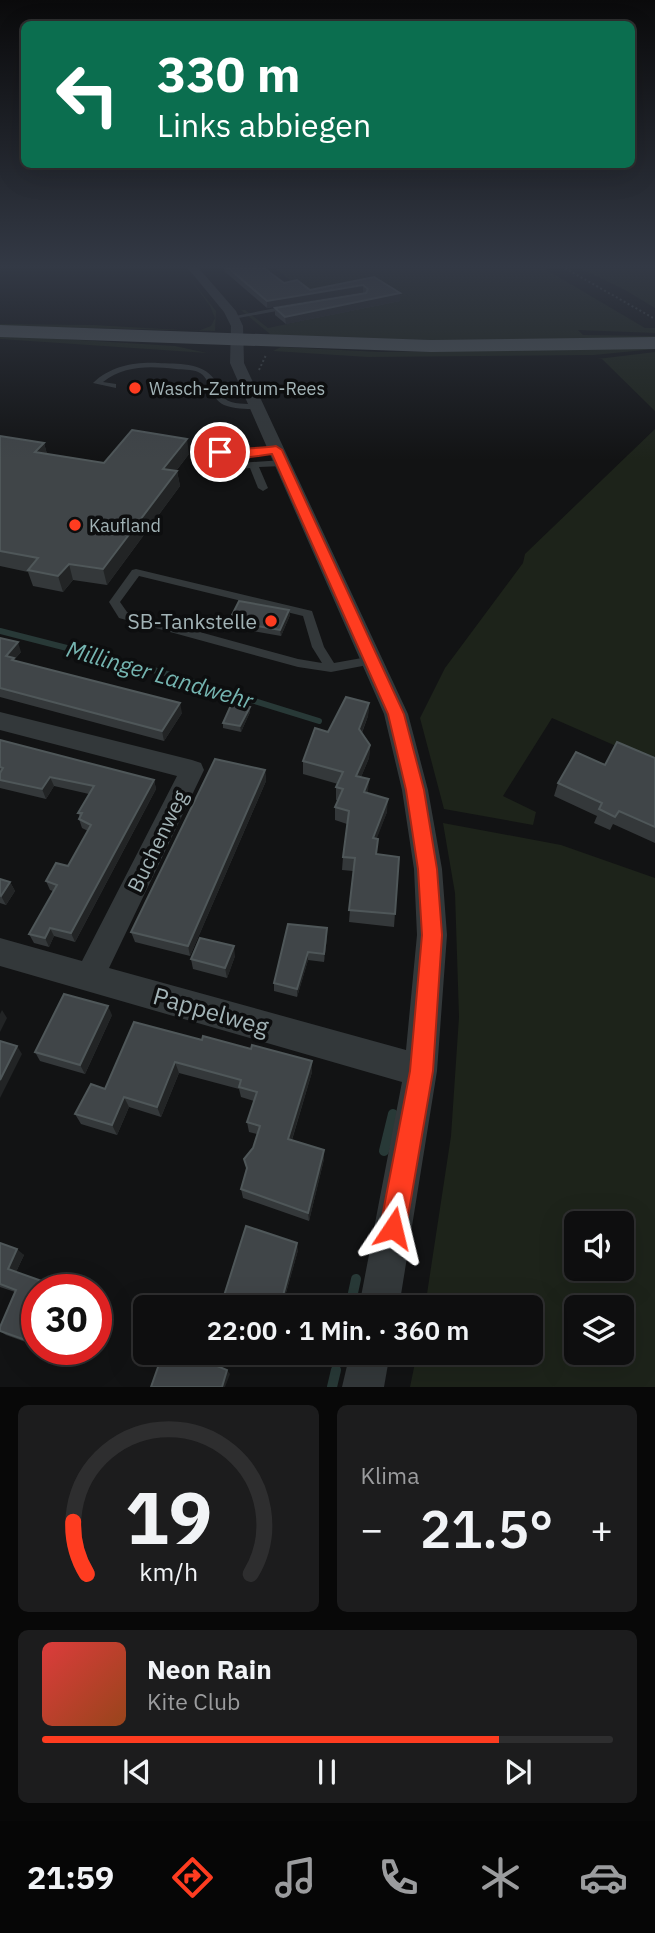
<!DOCTYPE html>
<html lang="de">
<head>
<meta charset="utf-8">
<style>
  :root { --surface:#0e0e0f; --page:#1c1c1d; --text:#f1f3f6; --muted:#9b9c9e; --line:#2e2e2f; --accent:#ff3c20 }
  body { margin:0; font-family:"IBM Plex Sans",sans-serif; background:var(--page); color:var(--text); height:100vh; display:flex; flex-direction:column; font-size:26px; white-space:nowrap }
  * { box-sizing:border-box; margin:0 }
  p { font-size:23px; color:var(--muted) }
  .icon { flex:none; width:38px; height:38px; fill:none; stroke:currentColor; stroke-width:2; stroke-linecap:round; stroke-linejoin:round }
  .map { position:relative; height:1387px; overflow:hidden }
  .sheet { display:flex; flex-direction:column; gap:18px; padding:18px; background:#080808; flex:1 }
  .sheet>* { flex:none }
  .hud { position:absolute; left:21px; top:21px; width:614px; height:147px; border-radius:10px; box-shadow:0 7px 28px #0002,0 0 0 2px var(--line); background:#0b6e4f; color:#fff; overflow:hidden }
  .fabs { position:absolute; left:564px; top:1211px; display:grid; gap:14px }
  .fabs a { display:grid; place-items:center; width:70px; height:70px; border-radius:10px; background:var(--surface); box-shadow:0 7px 28px #0002,0 0 0 2px var(--line); font-size:35px }
  .speed { position:absolute; left:21px; top:1274px; display:flex; gap:14px; font-size:35px; font-weight:700; text-align:center }
  .speed>* { display:grid; place-content:center; width:91px; height:91px; border-radius:50%; background:var(--surface); box-shadow:0 7px 28px #0002,0 0 0 2px var(--line); line-height:1 }
  .speed .limit { border:10px solid #d22; background:#fff; color:#111 }
  .pin { position:absolute; display:grid; place-items:center; width:60px; height:60px; color:#fff; margin:-30px; border:4px solid #fff; border-radius:50%; box-shadow:0 2px 7px #0007 }
  .me { position:absolute; width:77px; margin:-38px; rotate:10deg; stroke-linejoin:round; filter:drop-shadow(0 0 5px #0008) }
  .turn { display:flex; align-items:center; gap:24px; height:147px; padding:0 21px; font-size:32px }
  .turn .icon { width:91px; height:91px; stroke-width:2.5 }
  .turn b { display:block; font-size:49px; line-height:60px }
  .big { font-size:52px; font-weight:600; line-height:1.1 }
  .sheet .tile { flex:1; display:flex; flex-direction:column; justify-content:center; gap:10px; min-width:0; padding:0 24px; border-radius:10px; background:var(--page) }
  .sheet .dial { align-items:center; gap:0 }
  .dial svg { height:182px; overflow:visible; fill:none; stroke:var(--line); stroke-width:7; stroke-linecap:round; text-anchor:middle }
  .dial text { fill:var(--text); stroke:none }
  .song { display:flex; align-items:center; gap:21px }
  .cover { width:84px; height:84px; border-radius:10px; background:linear-gradient(135deg,hsl(0 70% 55%),hsl(20 70% 35%)) }
  .played { height:7px; border-radius:4px; background:linear-gradient(90deg,var(--accent) 80%,var(--line) 80%) }
  .keys { display:flex; justify-content:space-around; direction:ltr }
  .heat { display:flex; justify-content:space-between; align-items:center; font-size:38px; direction:ltr }
  .sheet .tiles { flex:1; display:grid; gap:18px; grid-template-columns:1fr 1fr }
  .tile:last-child { grid-column:span 2 }
  .trip { position:absolute; left:133px; top:1295px; width:410px; height:70px; border-radius:10px; background:var(--surface); box-shadow:0 7px 28px #0002,0 0 0 2px var(--line); font-weight:600; line-height:70px; text-align:center }
  .dock { display:flex; height:112px; justify-content:space-around; align-items:center; background:#060606; color:var(--muted) }
  .dock .icon { width:49px; height:49px }
  .dock .active { color:var(--accent) }
  .dock b { font-size:32px; color:var(--text) }
  .map>svg:first-child { display:block }
  .green { fill:#1d231a; fill-rule:evenodd }
  .lines { fill:none; stroke-linecap:round; stroke-linejoin:round }
  .stream-far1 { stroke:#283937; stroke-width:6 }
  .stream { stroke:#283937; stroke-width:10 }
  .path { stroke:#393f41; stroke-width:2; stroke-dasharray:2 2.5; stroke-linecap:butt }
  .lane { fill:#33383a; fill-rule:evenodd }
  .street { fill:#33383a; fill-rule:evenodd }
  .primary { fill:#4f5659; fill-rule:evenodd }
  .wall { fill:#34383a }
  .shaded-wall { fill:#222425 }
  .building { fill:#404548; stroke:#4f5759; stroke-width:2 }
  .route { fill:#ff3c20; stroke:#a62715; stroke-width:2 }
  .poi-dot { fill:#ff3c20; stroke:#0d0e0f; stroke-width:2.5 }
  .labels { text-anchor:middle; dominant-baseline:central; stroke-width:7; stroke-linejoin:round; paint-order:stroke }
  .far-poi-label { font-size:18px; fill:#a2b3b6; stroke:#0d0e0f; text-anchor:start }
  .poi-label { font-size:21px; fill:#a2b3b6; stroke:#0d0e0f; text-anchor:end }
  .street-label { font-size:21px; fill:#a2b3b6; stroke:#0d0e0f }
  .water-label { font-size:23px; font-style:italic; fill:#75b5b1; stroke:#0d0e0f }
  .near-street-label { font-size:24px; fill:#a2b3b6; stroke:#0d0e0f }
</style>
</head>
<body>
<div class="map">
<svg width="655" height="1387" viewBox="0 0 655 1387">
  <rect width="100%" height="100%" fill="#121314"/>
  <g class="green">
    <polygon points="271,266 540,266 645,328 655,328 655,333 578,330 583,335 655,336 655,338 476,341 284,337 270,334 241,310 245,310 268,328 400,300 375,284 312,296"/>
    <polygon points="575,266 655,266 655,308 625,290"/>
    <polygon points="188,276 216,311 215,331 0,326 0,324 94,325 198,331 211,326 215,318 210,306"/>
    <polygon points="0,335 175,346 207,353 0,339"/>
    <polygon points="281,347 380,352 655,347 655,349 594,355 368,357 273,351"/>
    <polygon points="655,352 655,411 602,359 597,359"/>
    <polygon points="655,429 655,774 616,746 552,718 503,796 536,812 533,825 444,809 420,718 445,668 523,563 525,554"/>
    <path d="M443,823l118,22 94,33v509h-245l7,-34h113v-46h-105l26,-171 8,-119 -4,-124zM621,1223v46h-45v-46zM621,1307v46h-45v-46z"/>
  </g>
  <g class="lines">
    <polyline class="stream-far1" points="0,631 161,672 319,721"/>
    <g class="stream">
      <polyline points="384,1151 393,1114"/>
      <polyline points="350,1307 356,1279"/>
      <polyline points="332,1387 336,1370"/>
    </g>
    <g class="path">
      <polyline points="561,266 655,319"/>
      <polyline points="259,370 266,355"/>
    </g>
    <g class="lane">
      <polygon points="291,305 293,306 293,308 233,319 230,317"/>
      <path d="M158,363c19,1 44,-1 56,16 3,6 4,14 10,19 10,9 26,3 36,9l-4,2c-11,0 -22,0 -32,-4 -15,-7 -12,-27 -26,-33 -6,-3 -16,-2 -22,-3 -26,-3 -51,-4 -73,13l13,2v4l-23,-5c18,-17 41,-21 65,-20z"/>
      <path d="M276,447l3,1v4c-19,3 -47,9 -63,0l4,-3 23,2z"/>
      <polygon points="213,459 239,463 283,460 287,463 283,466 259,467 268,488 263,491 258,488 250,468 239,469 210,464 209,462"/>
      <path d="M136,569l176,42 12,36 10,16 39,-7 6,4 -6,4 -42,8 -33,-5 -179,-49 -10,-16 23,-32zM139,576l164,40 9,31 10,16 -24,-4 -171,-47 -7,-10z"/>
    </g>
    <g class="street">
      <polygon points="186,266 197,266 236,311 243,326 244,363 408,714 428,790 442,869 447,935 437,1071 399,1307 359,1307 402,1082 0,966 0,938 82,961 177,776 0,730 0,712 192,760 201,763 204,770 109,968 406,1050 417,935 414,869 402,790 384,714 230,363 231,326 224,312"/>
      <polygon points="350,1353 390,1353 384,1387 342,1387"/>
    </g>
    <polygon class="primary" points="0,325 431,340 655,337 655,349 431,352 0,337"/>
  </g>
  <g class="wall">
    <polygon points="224,266 261,266 284,283 310,290 374,277 400,293 400,301 286,324 275,315 275,308 364,294 363,292 267,308 224,271"/>
    <polygon points="0,436 44,443 47,454 104,463 189,454 176,471 177,471 180,486 107,585 73,580 63,592 33,586 28,572 0,566"/>
    <polygon points="289,610 290,615 281,636 229,627 229,621"/>
    <polygon points="0,638 21,652 14,660 182,713 164,741 0,697"/>
    <polygon points="369,703 368,716 362,733 370,745 369,758 361,777 368,793 387,812 376,839 377,854 399,857 394,927 349,922 353,871 342,870 343,857 347,824 335,820 335,807 338,801 336,800 336,787 338,784 303,774 303,761 328,732"/>
    <polygon points="250,712 241,732 223,728 223,723"/>
    <polygon points="0,740 154,780 156,789 75,942 54,936 49,947 34,943 29,934 53,891 50,890 46,881 68,866 88,831 82,828 79,819 80,817 78,813 89,794 54,786 46,799 0,788"/>
    <polygon points="655,758 655,843 613,824 610,830 594,823 597,816 554,796 558,783 605,765"/>
    <polygon points="265,770 266,781 190,956 135,942 131,932"/>
    <polygon points="0,879 10,882 15,891 6,905 0,903"/>
    <polygon points="288,924 327,937 324,962 308,960 297,997 274,991 274,983"/>
    <polygon points="235,956 227,978 193,969 191,959"/>
    <polygon points="112,1015 85,1074 40,1061 35,1052"/>
    <polygon points="134,1022 312,1072 292,1140 324,1150 324,1159 309,1221 243,1198 241,1189 257,1134 249,1132 247,1122 254,1101 241,1097 239,1089 179,1073 161,1117 129,1107 117,1135 81,1124 75,1114 105,1089"/>
    <polygon points="0,1243 24,1255 16,1272 37,1290 37,1346 6,1335 0,1331 15,1292 0,1287"/>
    <polygon points="298,1250 282,1307 225,1307 222,1302"/>
  </g>
  <g class="shaded-wall">
    <polygon points="363,285 363,292 267,308 267,301"/>
    <polygon points="400,293 400,301 286,324 285,317"/>
    <polygon points="187,439 189,454 166,484 163,469"/>
    <polygon points="44,443 48,458 35,452"/>
    <polygon points="177,471 180,486 107,585 103,569"/>
    <polygon points="69,564 73,580 63,592 58,576"/>
    <polygon points="289,610 290,615 281,636 280,630"/>
    <polygon points="18,642 21,652 14,660 17,668 6,656"/>
    <polygon points="180,703 182,713 164,741 162,731"/>
    <polygon points="369,703 368,716 358,742 359,729"/>
    <polygon points="250,707 250,712 241,732 240,726"/>
    <polygon points="370,745 369,758 356,789 356,776"/>
    <polygon points="265,770 266,781 190,956 188,946"/>
    <polygon points="50,777 54,786 46,799 42,789"/>
    <polygon points="369,779 368,792 363,805 364,792"/>
    <polygon points="154,780 156,789 75,942 71,933"/>
    <polygon points="388,799 387,812 372,851 373,838"/>
    <polygon points="10,882 15,891 6,905 1,896"/>
    <polygon points="50,928 54,936 49,947 45,938"/>
    <polygon points="327,928 327,937 324,962 324,954"/>
    <polygon points="234,946 235,956 227,978 225,968"/>
    <polygon points="308,952 308,960 297,997 297,989"/>
    <polygon points="108,1006 112,1015 85,1074 80,1065"/>
    <polygon points="2,1010 7,1018 0,1032 0,1014"/>
    <polygon points="17,1046 22,1054 0,1098 0,1080"/>
    <polygon points="312,1061 312,1072 289,1149 288,1139"/>
    <polygon points="175,1062 179,1073 161,1117 157,1107"/>
    <polygon points="124,1097 129,1107 117,1135 112,1125"/>
    <polygon points="324,1150 324,1159 309,1221 308,1213"/>
    <polygon points="297,1243 298,1250 282,1307 280,1307"/>
    <polygon points="17,1249 24,1255 15,1274 8,1269"/>
    <polygon points="208,1353 209,1353 211,1356 208,1365 205,1361"/>
    <polygon points="227,1370 230,1374 225,1387 222,1387"/>
  </g>
  <g class="building">
    <polygon points="226,266 261,266 284,283 297,280 310,290 374,277 400,293 285,317 275,308 366,293 368,289 363,285 267,301"/>
    <polygon points="132,430 187,439 163,469 177,471 103,569 69,564 58,576 28,570 38,558 0,551 0,436 44,443 35,452 104,463"/>
    <polygon points="239,601 289,610 280,630 229,621"/>
    <polygon points="0,638 18,642 6,656 14,658 12,660 180,703 162,731 0,688"/>
    <polygon points="346,697 369,703 359,729 370,745 356,776 369,779 364,792 388,799 373,838 378,839 376,854 399,857 395,914 349,910 355,858 343,857 349,811 335,807 343,789 336,787 343,772 303,761 315,728 328,732"/>
    <polygon points="232,703 250,707 240,726 223,723"/>
    <polygon points="0,740 154,780 71,933 50,928 45,938 29,934 57,885 46,881 56,863 68,866 91,825 79,819 82,813 78,813 94,786 50,777 42,789 0,780 0,773 3,768 0,767"/>
    <polygon points="617,742 655,758 655,827 619,811 615,817 599,809 602,803 558,783 576,752 605,765"/>
    <polygon points="215,759 265,770 188,946 131,932"/>
    <polygon points="0,879 10,882 1,896 0,895"/>
    <polygon points="288,924 327,928 324,954 308,952 297,989 274,983"/>
    <polygon points="200,938 234,946 225,968 191,959"/>
    <polygon points="64,994 108,1006 80,1065 35,1052"/>
    <polygon points="134,1022 202,1040 203,1036 251,1049 252,1045 312,1061 288,1139 324,1150 308,1213 241,1189 247,1168 244,1159 253,1148 260,1126 247,1122 257,1092 239,1087 241,1080 175,1062 157,1107 124,1097 112,1125 75,1114 91,1084 105,1089"/>
    <polygon points="0,1041 17,1046 0,1080"/>
    <polygon points="246,1226 297,1243 280,1307 238,1307 222,1302"/>
    <polygon points="0,1243 17,1249 8,1269 67,1290 37,1290 37,1344 0,1331 0,1327 16,1290 0,1284"/>
    <polygon points="163,1353 208,1353 205,1361 227,1370 222,1387 151,1387"/>
  </g>
  <linearGradient id="sky" x2="0" y2="1"><stop stop-color="#0a0a0b"/><stop offset="0.58" stop-color="#333945"/><stop offset="1" stop-color="#333945" stop-opacity="0"/></linearGradient>
  <rect width="655" height="460" fill="url(#sky)"/>
  <path class="route" d="M276,446l6,4 122,264 20,76 13,79 5,66 -9,136 -27,157 -4,10 -9,3 -9,-3 -4,-10 30,-157 12,-136 -4,-66 -12,-79 -18,-76 -116,-260c-17,2 -43,8 -58,-2 3,-2 51,-4 62,-6z"/>
  <g class="poi-dot">
    <circle cx="135" cy="388" r="7"/>
    <circle cx="75" cy="525" r="7"/>
    <circle cx="271" cy="621" r="7"/>
  </g>
  <g class="labels">
    <g class="far-poi-label">
      <text x="149" y="388">Wasch-Zentrum-Rees</text>
      <text x="89" y="525">Kaufland</text>
    </g>
    <g class="poi-label">
      <text x="257" y="621">SB-Tankstelle</text>
    </g>
    <g class="street-label">
      <text transform="translate(157 841) rotate(-64)">Buchenweg</text>
    </g>
    <g class="water-label">
      <text transform="translate(160 674) rotate(16)">Millinger Landwehr</text>
    </g>
    <g class="near-street-label">
      <text transform="translate(211 1011) rotate(16)">Pappelweg</text>
    </g>
  </g>
</svg>
<div class="fabs">
<a><svg class="icon" aria-label="sound" viewBox="0 0 24 24"><path d="M4 9h4l5-4v14l-5-4H4zM17 9q2 3 0 6"/></svg></a>
<a><svg class="icon" aria-label="layers" viewBox="0 0 24 24"><path d="M12 4l9 5-9 5-9-5zM3 14l9 5 9-5"/></svg></a>
</div>
<div class="speed"><div class="limit">30</div></div>
<div class="pin" style="left:220px;top:452px;background:#d93025"><svg class="icon" aria-label="arrive" viewBox="0 0 24 24"><path d="M6 21V4h12l-3 4 3 4H6"/></svg></div>
<svg class="me" style="left:393px;top:1228px" viewBox="-20 -20 40 40"><path d="M0-17L14 15 0 8-14 15z" fill="#ff3c20" stroke="#fff" stroke-width="4"/></svg>
<div class="trip">22:00 · 1 Min. · 360 m</div>
<div class="hud">
<div class="turn"><svg class="icon" aria-label="left" viewBox="0 0 24 24"><path d="M17 20v-9H6M10 6l-5 5 5 5"/></svg><div><b>330 m</b>Links abbiegen</div></div>
</div>
</div>
<section class="sheet">
<div class="tiles">
<div class="tile dial"><svg viewBox="0 0 100 80">
<path d="M14 69A42 42 0 1 1 86 69"/>
<path d="M14 69A42 42 0 0 1 8 46" stroke="#ff3c20"/>
<text x="50" y="56" font-size="32" font-weight="700">19</text>
<text x="50" y="72" font-size="11">km/h</text>
</svg></div>
<div class="tile"><p>Klima</p>
<div class="heat"><a>−</a><b class="big">21.5°</b><a>+</a></div>
</div>
<div class="tile">
<div class="song"><i class="cover"></i><div><b>Neon Rain</b><p>Kite Club</p></div></div>
<div class="played"></div>
<div class="keys"><svg class="icon" aria-label="previous" viewBox="0 0 24 24"><path d="M18 5L8 12l10 7zM5 5v14"/></svg><svg class="icon" aria-label="pause" viewBox="0 0 24 24"><path d="M8 5v14M16 5v14"/></svg><svg class="icon" aria-label="next" viewBox="0 0 24 24"><path d="M6 5l10 7-10 7zM19 5v14"/></svg></div>
</div>
</div>
</section>
<nav class="dock">
<b>21:59</b>
<svg class="icon active" aria-label="directions" viewBox="0 0 24 24"><path d="M12 3l9 9-9 9-9-9zM9 14v-3h6M13 9l2 2-2 2"/></svg>
<svg class="icon" aria-label="music" viewBox="0 0 24 24"><path d="M9 18V5l10-2v13"/><circle cx="6" cy="18" r="3"/><circle cx="16" cy="16" r="3"/></svg>
<svg class="icon" aria-label="phone" viewBox="0 0 24 24"><path d="M5 4h4l2 5-3 2q2 4 5 5l2-3 5 2v4C11 20 4 13 5 4z"/></svg>
<svg class="icon" aria-label="climate" viewBox="0 0 24 24"><path d="M12 3v18M4 7l16 10M4 17L20 7"/></svg>
<svg class="icon" aria-label="car" viewBox="0 0 24 24"><path d="M5 17H2v-5l4-1 3-4h7l3 4 3 1v5h-3M9 17h6M6 11h13"/><circle cx="7" cy="17" r="2"/><circle cx="17" cy="17" r="2"/></svg>
</nav>
</body>
</html>
